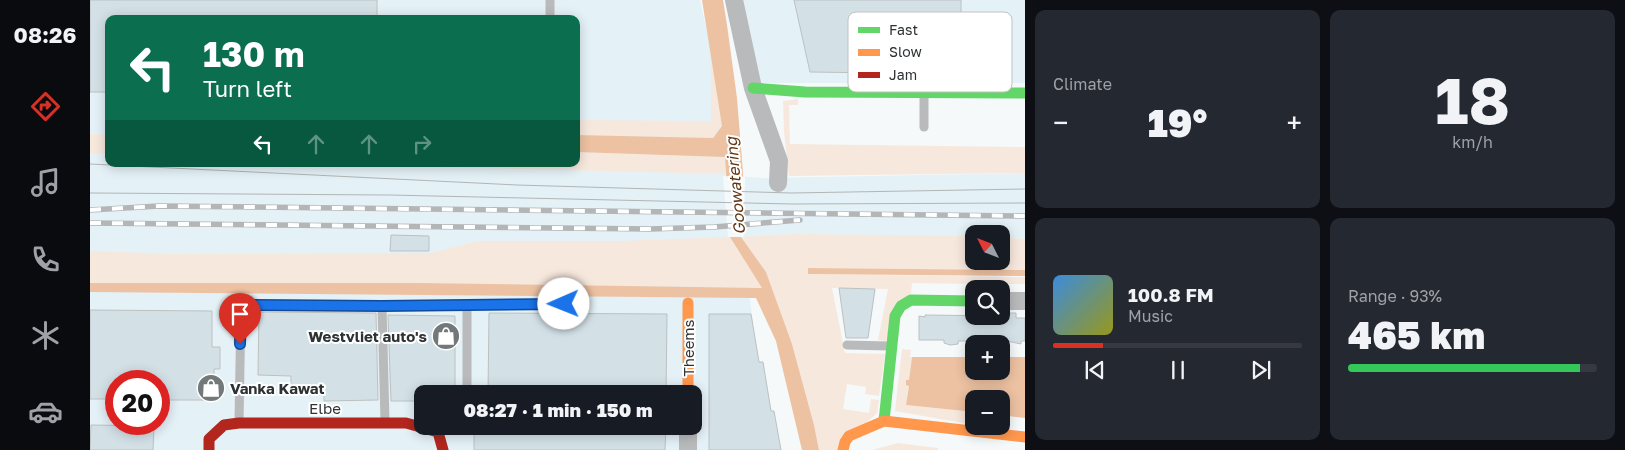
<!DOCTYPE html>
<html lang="en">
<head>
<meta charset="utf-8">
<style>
  :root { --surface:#171b24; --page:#242831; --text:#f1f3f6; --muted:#9ea1a6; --line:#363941; --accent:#d93025 }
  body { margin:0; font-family:"Golos Text",sans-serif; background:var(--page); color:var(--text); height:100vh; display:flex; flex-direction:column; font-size:19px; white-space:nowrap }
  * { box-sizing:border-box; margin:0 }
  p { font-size:16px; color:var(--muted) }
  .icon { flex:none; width:28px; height:28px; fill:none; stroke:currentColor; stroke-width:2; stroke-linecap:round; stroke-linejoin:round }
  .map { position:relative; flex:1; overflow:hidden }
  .panel { display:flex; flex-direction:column; gap:10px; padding:10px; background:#0d0f14; width:600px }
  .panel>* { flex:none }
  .top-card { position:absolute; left:15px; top:15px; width:475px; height:152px; border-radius:10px; box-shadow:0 2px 12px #0003; background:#0b6e4f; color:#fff; overflow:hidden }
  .needle { width:32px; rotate:312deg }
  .buttons { position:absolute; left:875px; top:225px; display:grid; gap:10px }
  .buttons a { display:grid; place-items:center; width:45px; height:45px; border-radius:10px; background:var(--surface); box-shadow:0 2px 12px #0003; font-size:25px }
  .speed { position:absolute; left:15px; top:370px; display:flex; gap:10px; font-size:25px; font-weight:700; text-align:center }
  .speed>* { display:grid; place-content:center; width:65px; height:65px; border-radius:50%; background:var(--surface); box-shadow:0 2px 12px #0003; line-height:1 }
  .speed .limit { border:8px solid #d22; background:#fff; color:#111 }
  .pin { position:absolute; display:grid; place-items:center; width:42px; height:42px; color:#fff; margin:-51px -21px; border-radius:50% 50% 50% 0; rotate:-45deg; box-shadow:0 0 5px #0007 }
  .pin .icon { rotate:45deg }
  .me { position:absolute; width:55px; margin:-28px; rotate:269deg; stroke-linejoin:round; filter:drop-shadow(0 0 4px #0008) }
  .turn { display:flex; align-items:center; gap:18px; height:105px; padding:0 15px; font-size:22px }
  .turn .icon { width:65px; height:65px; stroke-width:2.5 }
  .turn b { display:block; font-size:35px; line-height:42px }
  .lanes { display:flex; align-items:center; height:48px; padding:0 15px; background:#0003; justify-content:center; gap:25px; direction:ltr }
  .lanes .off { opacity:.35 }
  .big { font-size:38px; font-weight:800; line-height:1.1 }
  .panel .card { flex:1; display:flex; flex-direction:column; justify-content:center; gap:8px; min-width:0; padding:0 18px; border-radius:10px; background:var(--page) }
  .panel .dial { align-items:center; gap:0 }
  .dial b { font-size:65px; line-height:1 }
  .song { display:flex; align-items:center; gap:15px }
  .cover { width:60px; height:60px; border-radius:8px; background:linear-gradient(135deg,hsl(210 70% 55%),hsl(60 70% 35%)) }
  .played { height:5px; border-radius:2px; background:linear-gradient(90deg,var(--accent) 20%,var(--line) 20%) }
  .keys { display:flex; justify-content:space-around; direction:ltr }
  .heat { display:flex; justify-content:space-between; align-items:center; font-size:28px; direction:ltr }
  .charge { height:8px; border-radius:4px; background:linear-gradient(90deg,#34c759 93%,var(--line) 0) }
  .panel .tiles { flex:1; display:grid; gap:10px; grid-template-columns:repeat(2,1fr) }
  .trip { position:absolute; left:324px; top:385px; width:288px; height:50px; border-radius:10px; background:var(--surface); box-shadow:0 2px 12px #0003; font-weight:800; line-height:50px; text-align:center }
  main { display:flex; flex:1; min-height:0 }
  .tab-bar { display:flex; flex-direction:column; width:90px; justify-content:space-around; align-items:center; background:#090b0e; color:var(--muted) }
  .tab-bar .icon { width:35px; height:35px }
  .tab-bar .on { color:var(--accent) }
  .tab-bar b { font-size:22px; color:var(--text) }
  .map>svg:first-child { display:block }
  .built { fill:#e4f1f7; fill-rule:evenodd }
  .green { fill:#f7e8dd }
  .water { fill:#edc2a2 }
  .pier { fill:#f5f9fa }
  .building { fill:#d3e1e7; stroke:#bcc0c1 }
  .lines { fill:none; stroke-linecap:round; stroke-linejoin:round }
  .lane { stroke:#b9babb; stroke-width:9 }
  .street { stroke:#b9babb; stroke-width:18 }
  .fast { stroke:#63d668; stroke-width:11 }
  .slow { stroke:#ff974d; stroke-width:11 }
  .jam { stroke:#b3261e; stroke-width:11 }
  .tram { stroke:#b3b5b6; stroke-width:1 }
  .rail-casing { stroke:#b3b5b6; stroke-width:5.5 }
  .rail { stroke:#fff; stroke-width:4; stroke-dasharray:11; stroke-linecap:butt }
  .route-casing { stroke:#114b97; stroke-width:12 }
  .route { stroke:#1a73e8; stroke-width:9 }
  .labels { text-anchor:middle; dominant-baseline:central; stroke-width:4; stroke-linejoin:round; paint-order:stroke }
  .poi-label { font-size:15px; font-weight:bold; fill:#2d3234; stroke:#fff; text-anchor:end }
  .street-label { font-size:15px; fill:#2d3234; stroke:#fff }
  .water-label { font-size:16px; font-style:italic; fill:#613716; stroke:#fff }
  .key { fill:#fff; stroke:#c0c2c2; stroke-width:1 }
  .key-label { font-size:14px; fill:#2d3234 }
</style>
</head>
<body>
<main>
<nav class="tab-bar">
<b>08:26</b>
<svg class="icon on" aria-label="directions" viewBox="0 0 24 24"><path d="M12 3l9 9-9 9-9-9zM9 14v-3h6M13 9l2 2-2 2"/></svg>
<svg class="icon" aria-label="music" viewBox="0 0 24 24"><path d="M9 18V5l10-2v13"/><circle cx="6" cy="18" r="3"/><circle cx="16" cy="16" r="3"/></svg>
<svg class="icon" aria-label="phone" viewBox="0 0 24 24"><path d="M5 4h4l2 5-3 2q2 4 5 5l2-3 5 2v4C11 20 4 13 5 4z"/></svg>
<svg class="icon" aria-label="climate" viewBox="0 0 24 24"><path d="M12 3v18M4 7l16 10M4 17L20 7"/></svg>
<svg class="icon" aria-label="car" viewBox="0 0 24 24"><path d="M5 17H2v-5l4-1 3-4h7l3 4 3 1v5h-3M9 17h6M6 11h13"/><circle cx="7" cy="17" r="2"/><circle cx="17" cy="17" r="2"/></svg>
</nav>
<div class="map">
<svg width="935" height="450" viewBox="0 0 935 450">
  <rect width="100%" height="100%" fill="#f5f9fa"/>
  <g class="built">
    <path d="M0,0h610l28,129 6,47 30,2 261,-5v66l-24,-2v-3h-27v2l-232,1 27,213h-679zM19,19h467v145h-467zM26,381h43v43h-43zM332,394h270v32h-270z"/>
    <polygon points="652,0 935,0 935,83 670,83"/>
  </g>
  <g class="green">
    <polygon points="621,47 632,126 623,138 486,135 486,120 621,121"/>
    <polygon points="708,99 708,105 699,105 700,144 935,147 935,173 699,176 694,132 693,101"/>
    <polygon points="0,134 19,135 19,154 0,153"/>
    <polygon points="486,152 635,157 635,174 222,164 486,164"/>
    <polygon points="706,234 884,236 884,261 911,261 911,237 935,239 935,270 718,268 718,274 935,277 935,284 897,284 897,289 885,289 885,284 822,283 821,294 796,341 788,340 798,289 742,288 755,353 795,354 789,396 775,394 776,387 757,384 753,409 779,413 781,399 789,400 787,413 747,450 729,450 724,425 702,344 676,273 651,237"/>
    <polygon points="640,237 673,288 327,283 0,283 0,251 83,254 340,253 388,241 533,241"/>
    <polygon points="812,349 821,350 820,357 822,357 819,380 816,380 819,386 816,405 884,412 884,425 805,411"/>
    <polygon points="808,443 848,448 848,450 782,450"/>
  </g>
  <g class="water">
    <polygon points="612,0 633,0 637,25 647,98 653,173 651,237 676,272 702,344 724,425 729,450 712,450 686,341 666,298 0,292 0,283 327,283 672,288 640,237 635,157 486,152 486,135 623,138 632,126"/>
    <polygon points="718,268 935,270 935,276 718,274"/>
    <polygon points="822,357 884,357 884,371 911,371 911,357 935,357 935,418 911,415 911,399 884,399 884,412 816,405 819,386 816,385 816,380 819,380"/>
  </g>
  <polygon class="pier" points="633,176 655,177 654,237 638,237"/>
  <g class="building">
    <polygon points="0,0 287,0 287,19 19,19 19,92 0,92"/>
    <polygon points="704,0 871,0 871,74 720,72"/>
    <polygon points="301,235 339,236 339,251 300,251"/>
    <polygon points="749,288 785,289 778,338 756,338"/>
    <polygon points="0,310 122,311 122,347 130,347 130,369 124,369 124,400 69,400 69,381 26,381 26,399 0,399"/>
    <polygon points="169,312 286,313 288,400 234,401 234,395 217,395 217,388 201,388 201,376 168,375"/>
    <polygon points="399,313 577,314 576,394 398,394"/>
    <polygon points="911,313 926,313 926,318 935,318 935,341 931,341 931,344 917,341 868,341 868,344 860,345 854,343 854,340 829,340 829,316 835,317 835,315 911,316"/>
    <polygon points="619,314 661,314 669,362 673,362 681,411 684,411 691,450 619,450"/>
    <polygon points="298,315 365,316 365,394 332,394 332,401 301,401"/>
    <polygon points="1,425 64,426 63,450 0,450"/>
    <polygon points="384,426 576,426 575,450 384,450"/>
  </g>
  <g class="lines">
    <g class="lane">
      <polyline points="460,19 460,0"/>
      <polyline points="834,127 834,95"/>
      <polyline points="292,306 474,304"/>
      <polyline points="757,345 799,346"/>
      <polyline points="377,394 377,305"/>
      <polyline points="149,423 151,305 292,306 295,422"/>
    </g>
    <g class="street">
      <polyline points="644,0 663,88 689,161 688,183"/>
      <polyline points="911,301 935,301"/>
      <polyline points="598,426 598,450"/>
    </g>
    <g class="fast">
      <polyline points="663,88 715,92 935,93"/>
      <polyline points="794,421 805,316 811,306 821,300 884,301"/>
    </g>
    <g class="slow">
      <polyline points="598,303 598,394"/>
      <polyline points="753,450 755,442 759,436 794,421 935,437"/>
    </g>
    <polyline class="jam" points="119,450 119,439 134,425 149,423 316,423 348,432 353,450"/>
    <g class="tram">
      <polyline points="0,164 427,185 701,193 935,189"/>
      <polyline points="0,193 299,195 702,204 935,203"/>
    </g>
    <defs>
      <g id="rail">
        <polyline points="0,210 69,206 935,216"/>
        <polyline points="0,223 560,229 624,227 710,220"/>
      </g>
    </defs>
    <use href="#rail" class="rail-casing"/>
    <use href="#rail" class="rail"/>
  </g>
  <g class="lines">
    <defs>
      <polyline id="route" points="150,344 151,305 292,306 474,304"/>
    </defs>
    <use href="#route" class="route-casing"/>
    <use href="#route" class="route"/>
  </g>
  <defs>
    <symbol id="shop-disc" viewBox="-11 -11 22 22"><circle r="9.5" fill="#737879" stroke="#fff"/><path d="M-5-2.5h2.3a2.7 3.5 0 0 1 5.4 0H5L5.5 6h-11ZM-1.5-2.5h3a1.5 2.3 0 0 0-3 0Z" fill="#fff"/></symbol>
  </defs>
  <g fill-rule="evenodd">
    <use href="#shop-disc" x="340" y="320" width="32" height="32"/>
    <use href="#shop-disc" x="105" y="372" width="32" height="32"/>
  </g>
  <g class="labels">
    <g class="poi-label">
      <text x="337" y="336">Westvliet auto's</text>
      <text x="140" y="388" text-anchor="start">Vanka Kawat</text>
    </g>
    <g class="street-label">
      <text transform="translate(598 348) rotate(-90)">Theems</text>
      <text x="235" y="408">Elbe</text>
    </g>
    <g class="water-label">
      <text transform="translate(645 186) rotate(-95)">Goowatering</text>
    </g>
  </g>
  <rect x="758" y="12" width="164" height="80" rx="8" class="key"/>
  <rect x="768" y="27" width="22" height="6" fill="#63d668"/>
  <rect x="768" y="49" width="22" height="7" fill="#ff974d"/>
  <rect x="768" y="72" width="22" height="6" fill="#b3261e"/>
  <g class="key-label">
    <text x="799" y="35">Fast</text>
    <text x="799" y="57">Slow</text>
    <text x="799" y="80">Jam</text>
  </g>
</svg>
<div class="buttons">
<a><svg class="needle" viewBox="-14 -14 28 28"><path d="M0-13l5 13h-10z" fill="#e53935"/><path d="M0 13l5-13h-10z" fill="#9ea1a6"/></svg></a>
<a><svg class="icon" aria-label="search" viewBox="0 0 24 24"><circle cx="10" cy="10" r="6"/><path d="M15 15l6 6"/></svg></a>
<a>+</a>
<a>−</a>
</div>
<div class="speed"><div class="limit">20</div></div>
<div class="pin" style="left:150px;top:344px;background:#d93025"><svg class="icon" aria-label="arrive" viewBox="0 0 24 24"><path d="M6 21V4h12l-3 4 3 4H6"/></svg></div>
<svg class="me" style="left:474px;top:304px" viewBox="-20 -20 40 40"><circle r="19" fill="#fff"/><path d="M0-13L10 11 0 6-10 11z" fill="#1a73e8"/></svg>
<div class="trip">08:27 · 1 min · 150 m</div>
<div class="top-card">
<div class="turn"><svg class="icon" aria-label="left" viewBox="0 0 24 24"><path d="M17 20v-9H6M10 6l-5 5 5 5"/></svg><div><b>130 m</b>Turn left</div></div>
<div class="lanes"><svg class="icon" aria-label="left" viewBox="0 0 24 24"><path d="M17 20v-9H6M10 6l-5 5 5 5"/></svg><svg class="icon off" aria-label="ahead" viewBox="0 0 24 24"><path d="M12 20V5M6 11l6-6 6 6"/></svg><svg class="icon off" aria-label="ahead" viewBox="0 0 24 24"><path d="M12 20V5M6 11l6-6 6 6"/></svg><svg class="icon off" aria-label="right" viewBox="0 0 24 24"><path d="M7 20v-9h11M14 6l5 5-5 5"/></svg></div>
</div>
</div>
<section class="panel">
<div class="tiles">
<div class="card"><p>Climate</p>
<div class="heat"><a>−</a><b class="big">19°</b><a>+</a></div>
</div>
<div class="card dial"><b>18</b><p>km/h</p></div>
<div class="card">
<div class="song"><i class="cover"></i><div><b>100.8 FM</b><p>Music</p></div></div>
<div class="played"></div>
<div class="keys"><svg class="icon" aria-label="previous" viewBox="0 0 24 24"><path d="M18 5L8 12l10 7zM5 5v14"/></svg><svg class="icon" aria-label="pause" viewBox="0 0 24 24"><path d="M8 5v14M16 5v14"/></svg><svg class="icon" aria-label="next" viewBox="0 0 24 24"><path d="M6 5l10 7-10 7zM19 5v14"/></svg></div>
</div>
<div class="card"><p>Range · 93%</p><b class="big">465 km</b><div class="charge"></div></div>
</div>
</section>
</main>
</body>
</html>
